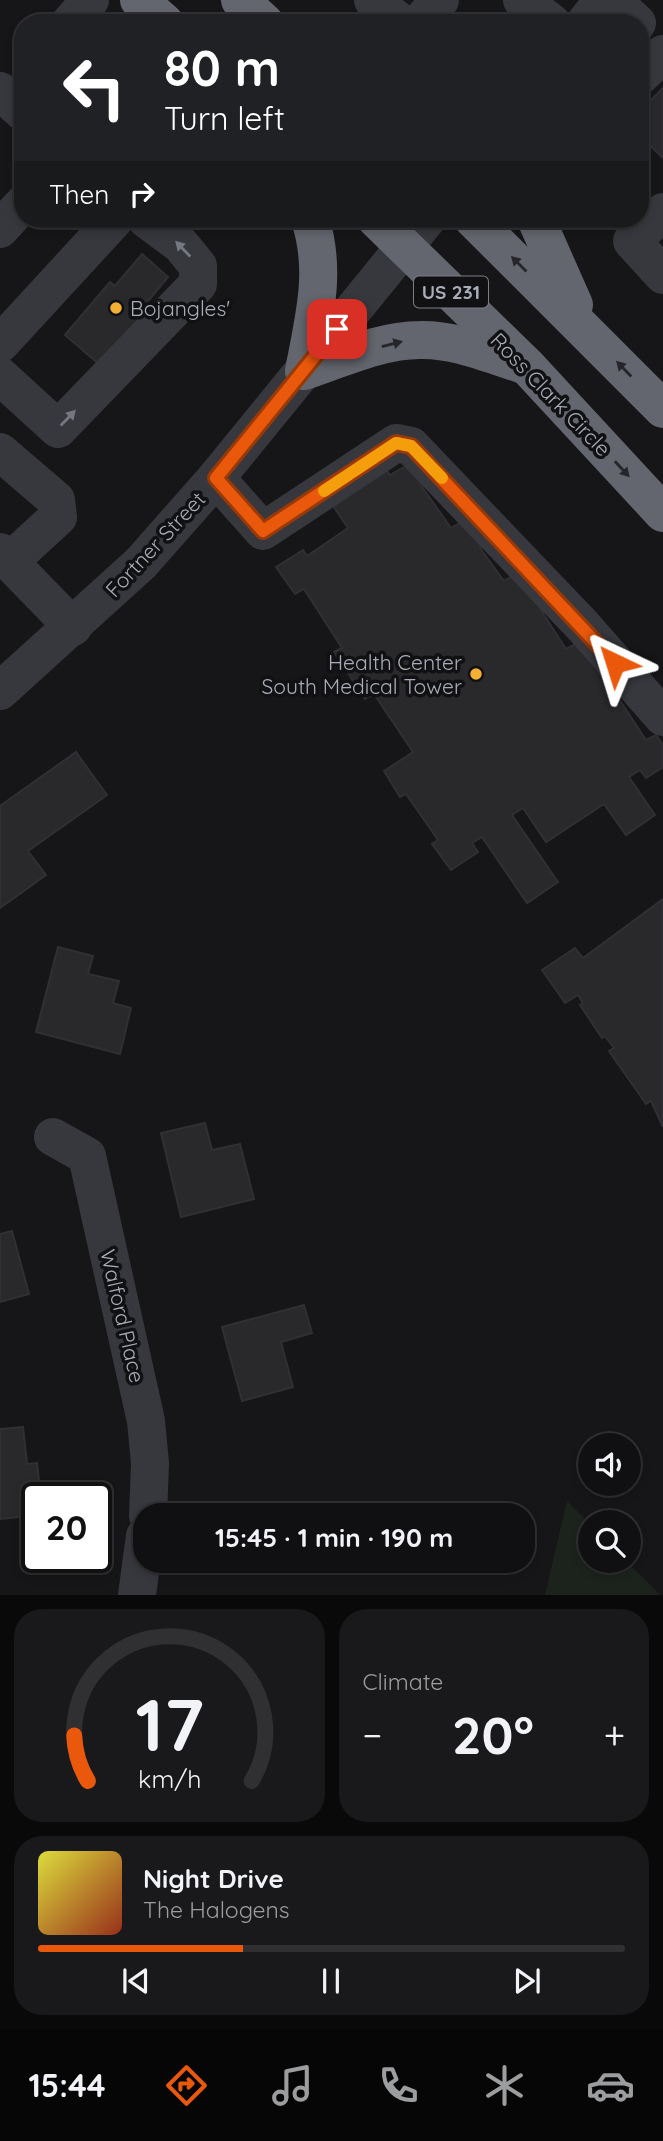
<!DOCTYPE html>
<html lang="en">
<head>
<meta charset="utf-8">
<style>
  :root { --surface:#101012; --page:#19191b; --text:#f1f3f6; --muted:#9c9d9f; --line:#303032; --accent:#ea580c }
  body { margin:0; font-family:Quicksand,sans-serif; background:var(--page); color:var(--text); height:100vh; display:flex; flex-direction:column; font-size:26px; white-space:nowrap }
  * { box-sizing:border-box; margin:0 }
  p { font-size:23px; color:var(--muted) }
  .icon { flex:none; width:38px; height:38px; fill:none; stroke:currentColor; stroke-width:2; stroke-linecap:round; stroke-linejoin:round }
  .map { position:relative; height:1595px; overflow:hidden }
  .sheet { display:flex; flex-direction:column; gap:14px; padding:14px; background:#09090a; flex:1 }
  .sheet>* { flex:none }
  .guide { position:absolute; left:14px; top:14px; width:635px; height:214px; border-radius:28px; box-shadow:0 4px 10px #0003,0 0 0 2px var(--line); background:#202124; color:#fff; overflow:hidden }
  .tools { position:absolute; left:578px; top:1433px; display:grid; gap:14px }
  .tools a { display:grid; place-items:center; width:63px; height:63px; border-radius:50%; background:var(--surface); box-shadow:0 4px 10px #0003,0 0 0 2px var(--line); font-size:35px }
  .speed { position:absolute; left:21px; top:1482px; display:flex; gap:14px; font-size:35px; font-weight:700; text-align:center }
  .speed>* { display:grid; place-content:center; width:91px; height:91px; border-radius:50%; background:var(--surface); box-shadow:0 4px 10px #0003,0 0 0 2px var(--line); line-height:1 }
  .speed .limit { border:4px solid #111; border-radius:10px; background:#fff; color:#111 }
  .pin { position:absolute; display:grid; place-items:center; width:60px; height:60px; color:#fff; margin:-30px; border-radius:14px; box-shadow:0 4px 10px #0006 }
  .me { position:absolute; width:77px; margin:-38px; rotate:319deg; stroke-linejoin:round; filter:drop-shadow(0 0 5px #0008) }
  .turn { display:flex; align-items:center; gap:24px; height:147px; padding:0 35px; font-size:32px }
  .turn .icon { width:91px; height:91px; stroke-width:2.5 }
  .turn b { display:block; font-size:49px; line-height:60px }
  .then { display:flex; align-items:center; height:66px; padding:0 35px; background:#0003; gap:14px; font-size:26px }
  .big { font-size:52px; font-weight:700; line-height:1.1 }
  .sheet .tile { flex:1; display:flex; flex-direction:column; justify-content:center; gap:10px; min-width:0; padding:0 24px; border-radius:28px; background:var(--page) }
  .sheet .dial { align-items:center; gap:0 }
  .dial svg { height:182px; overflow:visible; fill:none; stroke:var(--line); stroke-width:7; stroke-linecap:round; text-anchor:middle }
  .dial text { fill:var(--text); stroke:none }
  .song { display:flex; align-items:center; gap:21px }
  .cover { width:84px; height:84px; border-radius:10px; background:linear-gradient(135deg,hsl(60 70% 55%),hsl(10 70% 35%)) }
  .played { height:7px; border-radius:4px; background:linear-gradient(90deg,var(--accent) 35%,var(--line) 35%) }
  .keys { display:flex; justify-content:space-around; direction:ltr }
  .heat { display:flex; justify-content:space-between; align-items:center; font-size:38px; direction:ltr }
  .sheet .tiles { flex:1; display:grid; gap:14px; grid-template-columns:1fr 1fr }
  .tile:last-child { grid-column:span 2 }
  .trip { position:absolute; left:133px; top:1503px; width:402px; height:70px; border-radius:28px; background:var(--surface); box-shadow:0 4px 10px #0003,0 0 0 2px var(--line); font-weight:700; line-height:70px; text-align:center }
  .tabs { display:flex; height:112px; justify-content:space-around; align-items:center; background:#060607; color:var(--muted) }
  .tabs .icon { width:49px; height:49px }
  .tabs .on { color:var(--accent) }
  .tabs b { font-size:32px; color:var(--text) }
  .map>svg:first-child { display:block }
  .green { fill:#1c231d }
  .building { fill:#29292c; stroke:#303034; stroke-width:2 }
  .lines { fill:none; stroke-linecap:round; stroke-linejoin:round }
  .minor { stroke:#37383d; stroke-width:38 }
  .highway { stroke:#63666e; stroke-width:38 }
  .oneway { fill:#757881 }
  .oneway2 { fill:#26262a }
  .route-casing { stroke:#983908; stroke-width:18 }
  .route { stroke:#ea580c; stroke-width:12 }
  .slow { stroke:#f59e0b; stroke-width:12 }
  .poi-dot { fill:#f2b134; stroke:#111113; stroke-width:2.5 }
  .labels { text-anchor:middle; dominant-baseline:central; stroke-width:7; stroke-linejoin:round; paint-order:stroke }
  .shield { fill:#111113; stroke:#7b7e86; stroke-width:2 }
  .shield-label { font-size:19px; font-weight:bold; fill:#a8adb8 }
  .poi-label { font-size:21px; fill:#a8adb8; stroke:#111113; text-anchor:start }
  .street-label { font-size:21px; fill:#a8adb8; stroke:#111113 }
</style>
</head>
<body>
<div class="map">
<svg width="663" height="1595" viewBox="0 0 663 1595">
  <rect width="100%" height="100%" fill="#161618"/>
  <polygon class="green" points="567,1501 590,1524 590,1561 626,1561 660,1595 545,1595"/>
  <g class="building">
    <polygon points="663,88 663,158 640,136 640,111"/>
    <polygon points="142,254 168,277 143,307 147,310 100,365 65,335 110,282 115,286"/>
    <polygon points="411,463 424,481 420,484 451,528 466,519 485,545 480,548 504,581 517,573 566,649 581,641 646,740 656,735 663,745 663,767 646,778 640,770 629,777 655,815 626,835 604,804 546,842 523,808 512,815 558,882 527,903 482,837 472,843 478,852 451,870 432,844 438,840 406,794 400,797 384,771 413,752 374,694 365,699 334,652 342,648 304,589 295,594 276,567 303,550 307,556 348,528 331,503 385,468 390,475"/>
    <polygon points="76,752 107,795 28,851 46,875 0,908 0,806"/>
    <polygon points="663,899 663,1127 651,1101 646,1104 609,1051 614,1048 605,1036 602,1038 580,1005 583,1003 578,995 565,1003 542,970 575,948 583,958"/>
    <polygon points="58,947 93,956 88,974 119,981 113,1003 131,1008 120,1054 36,1032"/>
    <polygon points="205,1123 212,1150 240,1144 254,1199 181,1217 161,1133"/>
    <polygon points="12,1231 29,1294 0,1302 0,1234"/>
    <polygon points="304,1305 312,1333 281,1342 293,1387 242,1401 222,1327"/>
    <polygon points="23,1427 27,1464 37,1463 41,1498 37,1498 37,1515 0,1519 0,1429"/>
  </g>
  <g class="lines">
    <g class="minor">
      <polyline points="373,0 401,23"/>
      <polyline points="522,0 552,23"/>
      <polyline points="612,0 637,23"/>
      <polyline points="70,23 90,0"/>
      <polyline points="419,23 440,0"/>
      <polyline points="585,23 603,0"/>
      <polyline points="640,76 663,54"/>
      <polyline points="0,91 23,112"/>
      <polyline points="663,212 632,241 663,275"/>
      <polyline points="0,229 23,204"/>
      <polyline points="0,344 115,219"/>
      <polyline points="0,376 58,429 198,284 198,266 181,245 146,219"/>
      <polyline points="0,452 56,500 58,517 10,561"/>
      <polyline points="216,478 263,531 396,443 411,446 583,626 663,717"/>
      <polyline points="0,552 73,627"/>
      <polyline points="0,691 141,563 216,478 427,219"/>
      <polyline points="53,1137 87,1156 146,1421 150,1463 148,1516"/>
      <polyline points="137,1595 145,1536"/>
    </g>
    <g class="highway">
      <polyline points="139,0 165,23"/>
      <polyline points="240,0 265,23"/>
      <path d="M310,219c17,52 4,99 -6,152 36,-12 77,-31 116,-31 34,-1 69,14 101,24"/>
      <polyline points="376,219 526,365 663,513"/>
      <polyline points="473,219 663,409"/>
      <polyline points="536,219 574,305"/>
    </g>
  </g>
  <defs><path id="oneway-solid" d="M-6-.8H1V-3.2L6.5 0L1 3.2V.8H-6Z" transform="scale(1.75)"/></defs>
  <g class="oneway">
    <use href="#oneway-solid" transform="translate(183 249) rotate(-134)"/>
    <use href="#oneway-solid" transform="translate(68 418) rotate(-46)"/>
  </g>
  <g class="oneway2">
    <use href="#oneway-solid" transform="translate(519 264) rotate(-135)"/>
    <use href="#oneway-solid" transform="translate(392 344) rotate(-14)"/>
    <use href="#oneway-solid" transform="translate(624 369) rotate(-134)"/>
    <use href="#oneway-solid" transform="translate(622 469) rotate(47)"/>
  </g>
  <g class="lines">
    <defs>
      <polyline id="route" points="337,329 216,478 263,531 396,443 411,446 615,663"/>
    </defs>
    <use href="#route" class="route-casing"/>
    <use href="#route" class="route"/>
    <polyline class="slow" points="324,491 396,443 411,446 442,478"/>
  </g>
  <g class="poi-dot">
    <circle cx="116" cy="308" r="7"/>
    <circle cx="476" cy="674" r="7"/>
  </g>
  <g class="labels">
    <rect class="shield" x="414" y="276.5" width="74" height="31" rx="5"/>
    <g class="shield-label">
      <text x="451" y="292">US 231</text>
    </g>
    <g class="poi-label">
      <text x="130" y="308">Bojangles'</text>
      <text x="462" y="662" text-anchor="end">Health Center<tspan x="462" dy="24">South Medical Tower</tspan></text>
    </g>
    <g class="street-label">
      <text transform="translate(551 394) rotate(46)">Ross Clark Circle</text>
      <text transform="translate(155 544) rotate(-47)">Fortner Street</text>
      <text transform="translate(123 1316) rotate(77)">Walford Place</text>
    </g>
  </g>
</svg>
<div class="tools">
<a><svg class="icon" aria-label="sound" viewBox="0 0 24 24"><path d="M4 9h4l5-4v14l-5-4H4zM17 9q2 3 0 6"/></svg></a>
<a><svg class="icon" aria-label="search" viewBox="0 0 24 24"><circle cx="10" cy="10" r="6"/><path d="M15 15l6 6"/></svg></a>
</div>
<div class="speed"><div class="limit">20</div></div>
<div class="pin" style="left:337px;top:329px;background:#d93025"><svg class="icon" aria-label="arrive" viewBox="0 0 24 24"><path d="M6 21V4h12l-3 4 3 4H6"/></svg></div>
<svg class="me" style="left:615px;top:663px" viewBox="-20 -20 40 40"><path d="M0-17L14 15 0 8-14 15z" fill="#ea580c" stroke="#fff" stroke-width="4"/></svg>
<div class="trip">15:45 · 1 min · 190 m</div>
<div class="guide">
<div class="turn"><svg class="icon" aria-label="left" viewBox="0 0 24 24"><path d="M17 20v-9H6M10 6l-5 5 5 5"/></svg><div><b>80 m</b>Turn left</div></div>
<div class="then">Then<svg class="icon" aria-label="right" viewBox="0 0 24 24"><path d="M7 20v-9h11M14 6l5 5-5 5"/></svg></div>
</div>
</div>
<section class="sheet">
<div class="tiles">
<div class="tile dial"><svg viewBox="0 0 100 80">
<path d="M14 69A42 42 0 1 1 86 69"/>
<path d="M14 69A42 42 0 0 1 8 49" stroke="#ea580c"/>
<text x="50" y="56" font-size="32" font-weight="700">17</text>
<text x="50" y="72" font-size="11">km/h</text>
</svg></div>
<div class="tile"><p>Climate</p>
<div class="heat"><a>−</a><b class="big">20°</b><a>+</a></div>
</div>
<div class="tile">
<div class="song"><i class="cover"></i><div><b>Night Drive</b><p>The Halogens</p></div></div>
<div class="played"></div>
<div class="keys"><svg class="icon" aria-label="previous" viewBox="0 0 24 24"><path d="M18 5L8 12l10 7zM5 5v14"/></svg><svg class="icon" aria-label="pause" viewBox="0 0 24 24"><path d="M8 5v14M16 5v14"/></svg><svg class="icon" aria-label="next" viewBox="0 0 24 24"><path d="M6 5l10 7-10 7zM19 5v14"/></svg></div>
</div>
</div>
</section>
<nav class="tabs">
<b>15:44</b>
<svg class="icon on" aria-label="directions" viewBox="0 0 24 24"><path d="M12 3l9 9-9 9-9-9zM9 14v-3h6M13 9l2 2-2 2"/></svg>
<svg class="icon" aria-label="music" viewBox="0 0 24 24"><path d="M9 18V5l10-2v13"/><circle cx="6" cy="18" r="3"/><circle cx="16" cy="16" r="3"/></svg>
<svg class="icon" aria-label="phone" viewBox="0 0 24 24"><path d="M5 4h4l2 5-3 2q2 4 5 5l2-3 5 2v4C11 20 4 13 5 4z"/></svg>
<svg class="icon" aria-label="climate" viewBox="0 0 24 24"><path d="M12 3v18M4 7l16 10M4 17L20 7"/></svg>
<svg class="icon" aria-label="car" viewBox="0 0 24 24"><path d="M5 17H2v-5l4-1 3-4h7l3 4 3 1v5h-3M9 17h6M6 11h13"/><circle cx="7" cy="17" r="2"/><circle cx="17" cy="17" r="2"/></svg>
</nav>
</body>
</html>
